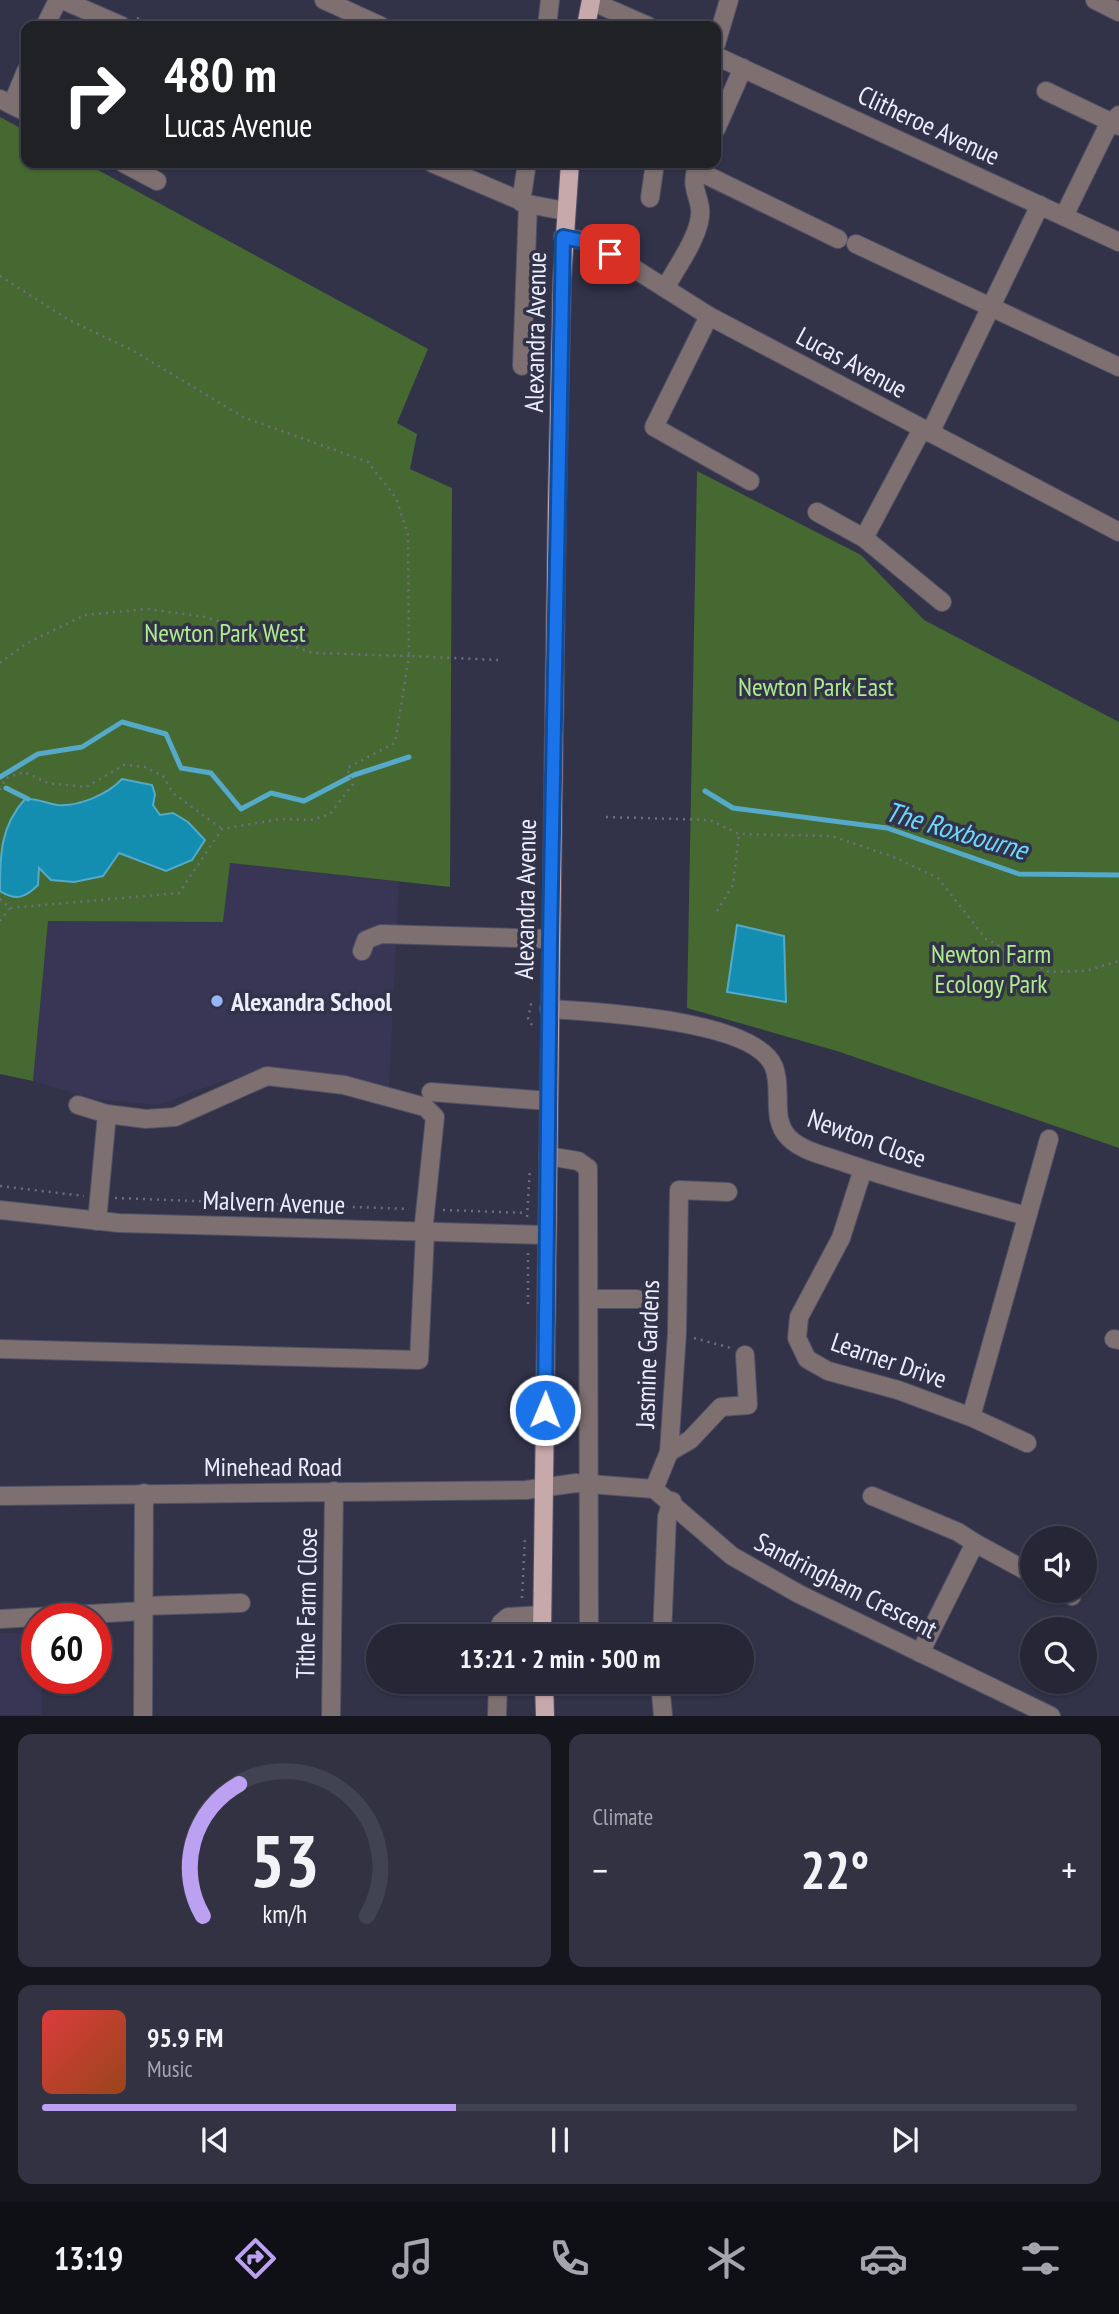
<!DOCTYPE html>
<html lang="en">
<head>
<meta charset="utf-8">
<style>
  :root { --surface:#262637; --page:#323242; --text:#f1f3f6; --muted:#a4a5ad; --line:#424352; --accent:#bca0f2 }
  body { margin:0; font-family:"PT Sans Narrow",sans-serif; background:var(--page); color:var(--text); height:100vh; display:flex; flex-direction:column; font-size:26px; white-space:nowrap }
  * { box-sizing:border-box; margin:0 }
  p { font-size:23px; color:var(--muted) }
  .icon { flex:none; width:38px; height:38px; fill:none; stroke:currentColor; stroke-width:2; stroke-linecap:round; stroke-linejoin:round }
  .map { position:relative; height:1716px; overflow:hidden }
  .details { display:flex; flex-direction:column; gap:18px; padding:18px; background:#15151e; flex:1 }
  .details>* { flex:none }
  .top-card { position:absolute; left:21px; top:21px; width:700px; height:147px; border-radius:14px; box-shadow:0 2px 5px #0004,0 0 0 2px var(--line); background:#202124; color:#fff; overflow:hidden }
  .buttons { position:absolute; left:1020px; top:1526px; display:grid; gap:14px }
  .buttons a { display:grid; place-items:center; width:77px; height:77px; border-radius:50%; background:var(--surface); box-shadow:0 2px 5px #0004,0 0 0 2px var(--line); font-size:35px }
  .speed { position:absolute; left:21px; top:1603px; display:flex; gap:14px; font-size:35px; font-weight:700; text-align:center }
  .speed>* { display:grid; place-content:center; width:91px; height:91px; border-radius:50%; background:var(--surface); box-shadow:0 2px 5px #0004,0 0 0 2px var(--line); line-height:1 }
  .speed .limit { border:10px solid #d22; background:#fff; color:#111 }
  .pin { position:absolute; display:grid; place-items:center; width:60px; height:60px; color:#fff; margin:-30px; border-radius:14px; box-shadow:0 4px 10px #0006 }
  .me { position:absolute; width:77px; margin:-38px; rotate:1deg; stroke-linejoin:round; filter:drop-shadow(0 0 5px #0008) }
  .turn { display:flex; align-items:center; gap:24px; height:147px; padding:0 28px; font-size:32px }
  .turn .icon { width:91px; height:91px; stroke-width:2.5 }
  .turn b { display:block; font-size:49px; line-height:60px }
  .big { font-size:52px; font-weight:800; line-height:1.1 }
  .details .tile { flex:1; display:flex; flex-direction:column; justify-content:center; gap:10px; min-width:0; padding:0 24px; border-radius:14px; background:var(--page) }
  .details .dial { align-items:center; gap:0 }
  .dial svg { height:182px; overflow:visible; fill:none; stroke:var(--line); stroke-width:7; stroke-linecap:round; text-anchor:middle }
  .dial text { fill:var(--text); stroke:none }
  .song { display:flex; align-items:center; gap:21px }
  .cover { width:84px; height:84px; border-radius:10px; background:linear-gradient(135deg,hsl(0 70% 55%),hsl(20 70% 35%)) }
  .played { height:7px; border-radius:4px; background:linear-gradient(90deg,var(--accent) 40%,var(--line) 40%) }
  .keys { display:flex; justify-content:space-around; direction:ltr }
  .heat { display:flex; justify-content:space-between; align-items:center; font-size:38px; direction:ltr }
  .details .tiles { flex:1; display:grid; gap:18px; grid-template-columns:1fr 1fr }
  .tile:last-child { grid-column:span 2 }
  .trip { position:absolute; left:366px; top:1624px; width:388px; height:70px; border-radius:35px; background:var(--surface); box-shadow:0 2px 5px #0004,0 0 0 2px var(--line); font-weight:800; line-height:70px; text-align:center }
  .tabs { display:flex; height:112px; justify-content:space-around; align-items:center; background:#0f0f16; color:var(--muted) }
  .tabs .icon { width:49px; height:49px }
  .tabs .selected { color:var(--accent) }
  .tabs b { font-size:32px; color:var(--text) }
  .map>svg:first-child { display:block }
  .built { fill:#383654 }
  .green { fill:#466931 }
  .water { fill:#138eb1; stroke:#54aac8; stroke-width:2 }
  .lines { fill:none; stroke-linecap:round; stroke-linejoin:round }
  .stream { stroke:#54aac8; stroke-width:5 }
  .minor-casing { stroke:#505066; stroke-width:20 }
  .major-casing { stroke:#505066; stroke-width:20 }
  .path { stroke:#6d6d82; stroke-width:2.5; stroke-dasharray:2 5; stroke-linecap:butt }
  .minor { stroke:#7e7070; stroke-width:18 }
  .major { stroke:#c7a9ab; stroke-width:18 }
  .route-casing { stroke:#114b97; stroke-width:18 }
  .route { stroke:#1a73e8; stroke-width:12 }
  .poi-dot { fill:#95b6fd; stroke:#323249; stroke-width:2.5 }
  .labels { text-anchor:middle; dominant-baseline:central; stroke-width:7; stroke-linejoin:round; paint-order:stroke }
  .street-label { font-size:26px; fill:#ecedfc; stroke:#323249 }
  .park-label { font-size:26px; fill:#aeeb8c; stroke:#323249 }
  .poi-label { font-size:26px; font-weight:bold; fill:#ecedfc; stroke:#323249; text-anchor:start }
  .water-label { font-size:28px; font-style:italic; fill:#6dd8fd; stroke:#323249 }
</style>
</head>
<body>
<div class="map">
<svg width="1119" height="1716" viewBox="0 0 1119 1716">
  <rect width="100%" height="100%" fill="#323249"/>
  <g class="built">
    <polygon points="229,863 399,882 389,1090 226,1080 158,1105 93,1099 33,1081 48,921 223,922"/>
    <polygon points="0,1633 37,1633 37,1678 41,1678 42,1715 0,1715"/>
  </g>
  <g class="green">
    <polygon points="0,117 26,131 26,163 85,163 428,349 397,423 417,434 410,469 452,488 450,887 230,863 223,922 48,921 33,1081 0,1074"/>
    <polygon points="697,471 861,555 924,620 1119,722 1119,1148 837,1051 687,1008"/>
  </g>
  <g class="water">
    <path d="M122,779l30,6 3,9 -2,11 7,10 13,-2 15,9 17,18 -13,20 -26,11 -47,-18 -16,23 -29,6 -23,-2 -12,-12 -1,17c-13,13 -22,16 -38,6 0,-36 0,-64 25,-92 11,-1 21,4 32,6 22,2 51,-11 65,-26z"/>
    <polygon points="737,925 784,936 786,1002 727,992"/>
  </g>
  <g class="lines">
    <g class="stream">
      <polyline points="0,777 38,754 82,747 122,722 166,734 181,768 211,773 241,809 271,793 304,801 354,775 409,757"/>
      <polyline points="6,788 28,799"/>
      <polyline points="705,791 733,808 887,828 1019,874 1119,875"/>
    </g>
    <defs>
      <g id="minor">
        <polyline points="63,0 122,26"/>
        <polyline points="324,0 381,26"/>
        <polyline points="1095,0 1119,12"/>
        <polyline points="591,1 648,26"/>
        <polyline points="45,26 58,0"/>
        <polyline points="547,26 550,0"/>
        <polyline points="716,44 729,0"/>
        <polyline points="716,56 1119,242"/>
        <polyline points="1046,91 1119,126"/>
        <polyline points="0,99 26,112"/>
        <polyline points="12,105 26,71"/>
        <polyline points="716,129 743,68"/>
        <polyline points="123,163 157,181"/>
        <polyline points="432,163 528,204 565,211"/>
        <polyline points="696,170 838,239"/>
        <polyline points="650,198 655,163"/>
        <polyline points="521,202 527,163"/>
        <polyline points="1064,216 1108,126 1119,115"/>
        <polyline points="563,237 592,242 709,316 1119,532"/>
        <polyline points="856,244 1119,367"/>
        <path d="M666,287c10,-19 28,-43 33,-65 6,-24 -13,-32 0,-59"/>
        <polyline points="709,316 654,427 750,481"/>
        <polyline points="522,366 528,204"/>
        <polyline points="930,433 1040,205"/>
        <polyline points="817,512 864,538 942,602"/>
        <polyline points="864,538 922,429"/>
        <polyline points="362,951 366,940 381,934 549,939"/>
        <path d="M549,1009c46,3 206,10 225,58 9,24 -4,52 15,71 12,12 33,17 48,22 62,22 126,38 189,56"/>
        <polyline points="431,1092 549,1101"/>
        <polyline points="78,1105 107,1114 146,1119 175,1117 267,1076 344,1085 425,1107 435,1117 423,1233"/>
        <polyline points="548,1156 578,1161 588,1168 589,1636"/>
        <polyline points="863,1169 841,1238 799,1317 797,1338 807,1359 828,1371 898,1390 971,1417 1027,1443"/>
        <polyline points="0,1210 119,1223 547,1235"/>
        <polyline points="97,1221 107,1114"/>
        <polyline points="590,1299 637,1299"/>
        <polyline points="1114,1339 1119,1340"/>
        <polyline points="0,1349 419,1360 425,1233"/>
        <polyline points="971,1417 1049,1139"/>
        <polyline points="669,1452 690,1440 721,1407 748,1405 745,1355"/>
        <polyline points="654,1489 669,1452 677,1333 679,1190 728,1192"/>
        <polyline points="0,1496 526,1490 576,1483 654,1489 732,1556 799,1594 1051,1716"/>
        <polyline points="872,1496 958,1532 975,1543"/>
        <polyline points="1063,1591 1072,1596"/>
        <polyline points="143,1606 241,1603"/>
        <polyline points="0,1619 143,1611"/>
        <polyline points="501,1636 501,1623 508,1617 542,1615"/>
        <polyline points="662,1636 667,1517 672,1501"/>
        <polyline points="920,1653 975,1543 1032,1574"/>
        <polyline points="660,1682 663,1716"/>
        <polyline points="143,1716 144,1493"/>
        <polyline points="331,1716 334,1491"/>
        <polyline points="497,1716 498,1682"/>
      </g>
      <g id="major">
        <polyline points="586,26 591,0"/>
        <polyline points="542,1636 557,504 562,279 570,163"/>
        <polyline points="544,1682 545,1716"/>
      </g>
    </defs>
    <use href="#minor" class="minor-casing"/>
    <use href="#major" class="major-casing"/>
    <g class="path">
      <polyline points="137,18 154,26"/>
      <polyline points="404,163 417,168"/>
      <polyline points="0,276 69,320 132,350 243,417 368,462 396,498 408,535 409,656 498,660"/>
      <polyline points="0,663 27,643 85,615 147,609 206,617 313,653 409,656 395,743 347,768 353,784 330,814 311,820 280,819 222,829 179,893 10,908 0,899"/>
      <polyline points="0,790 6,778 24,772 48,783 86,787 124,765 145,767 163,776 173,793 222,829"/>
      <polyline points="606,817 710,820 739,834 832,836 896,858 938,878 986,939 1049,972 1085,971 1119,961"/>
      <polyline points="717,911 733,885 739,834"/>
      <polyline points="0,921 10,908"/>
      <polyline points="532,1025 528,1019 532,999"/>
      <polyline points="0,1186 84,1196"/>
      <polyline points="115,1198 409,1209"/>
      <polyline points="443,1210 527,1213"/>
      <polyline points="527,1217 530,1168"/>
      <polyline points="528,1304 528,1251"/>
      <polyline points="694,1338 731,1348"/>
      <polyline points="522,1598 525,1538"/>
    </g>
    <use href="#minor" class="minor"/>
    <use href="#major" class="major"/>
  </g>
  <g class="lines">
    <defs>
      <polyline id="route" points="545,1410 550,939 563,237 592,243 610,254"/>
    </defs>
    <use href="#route" class="route-casing"/>
    <use href="#route" class="route"/>
  </g>
  <circle class="poi-dot" cx="217" cy="1001" r="7"/>
  <g class="labels">
    <g class="street-label">
      <text transform="translate(929 125) rotate(25)">Clitheroe Avenue</text>
      <text transform="translate(535 332) rotate(-89)">Alexandra Avenue</text>
      <text transform="translate(852 362) rotate(28)">Lucas Avenue</text>
      <text transform="translate(525 899) rotate(-89)">Alexandra Avenue</text>
      <text transform="translate(867 1138) rotate(20)">Newton Close</text>
      <text transform="translate(274 1202) rotate(2)">Malvern Avenue</text>
      <text transform="translate(647 1354) rotate(-88)">Jasmine Gardens</text>
      <text transform="translate(889 1360) rotate(19)">Learner Drive</text>
      <text x="273" y="1466">Minehead Road</text>
      <text transform="translate(846 1585) rotate(27)">Sandringham Crescent</text>
      <text transform="translate(306 1603) rotate(-89)">Tithe Farm Close</text>
    </g>
    <g class="park-label">
      <text x="225" y="632">Newton Park West</text>
      <text x="816" y="686">Newton Park East</text>
      <text x="991" y="953">Newton Farm<tspan x="991" dy="30">Ecology Park</tspan></text>
    </g>
    <g class="poi-label">
      <text x="231" y="1001">Alexandra School</text>
    </g>
    <g class="water-label">
      <text transform="translate(957 830) rotate(16)">The Roxbourne</text>
    </g>
  </g>
</svg>
<div class="buttons">
<a><svg class="icon" aria-label="sound" viewBox="0 0 24 24"><path d="M4 9h4l5-4v14l-5-4H4zM17 9q2 3 0 6"/></svg></a>
<a><svg class="icon" aria-label="search" viewBox="0 0 24 24"><circle cx="10" cy="10" r="6"/><path d="M15 15l6 6"/></svg></a>
</div>
<div class="speed"><div class="limit">60</div></div>
<div class="pin" style="left:610px;top:254px;background:#d93025"><svg class="icon" aria-label="arrive" viewBox="0 0 24 24"><path d="M6 21V4h12l-3 4 3 4H6"/></svg></div>
<svg class="me" style="left:545px;top:1410px" viewBox="-20 -20 40 40"><circle r="17" fill="#1a73e8" stroke="#fff" stroke-width="3"/><path d="M0-11L8 9 0 5-8 9z" fill="#fff"/></svg>
<div class="trip">13:21 · 2 min · 500 m</div>
<div class="top-card">
<div class="turn"><svg class="icon" aria-label="right" viewBox="0 0 24 24"><path d="M7 20v-9h11M14 6l5 5-5 5"/></svg><div><b>480 m</b>Lucas Avenue</div></div>
</div>
</div>
<section class="details">
<div class="tiles">
<div class="tile dial"><svg viewBox="0 0 100 80">
<path d="M14 69A42 42 0 1 1 86 69"/>
<path d="M14 69A42 42 0 0 1 30 11" stroke="#bca0f2"/>
<text x="50" y="56" font-size="32" font-weight="700">53</text>
<text x="50" y="72" font-size="11">km/h</text>
</svg></div>
<div class="tile"><p>Climate</p>
<div class="heat"><a>−</a><b class="big">22°</b><a>+</a></div>
</div>
<div class="tile">
<div class="song"><i class="cover"></i><div><b>95.9 FM</b><p>Music</p></div></div>
<div class="played"></div>
<div class="keys"><svg class="icon" aria-label="previous" viewBox="0 0 24 24"><path d="M18 5L8 12l10 7zM5 5v14"/></svg><svg class="icon" aria-label="pause" viewBox="0 0 24 24"><path d="M8 5v14M16 5v14"/></svg><svg class="icon" aria-label="next" viewBox="0 0 24 24"><path d="M6 5l10 7-10 7zM19 5v14"/></svg></div>
</div>
</div>
</section>
<nav class="tabs">
<b>13:19</b>
<svg class="icon selected" aria-label="directions" viewBox="0 0 24 24"><path d="M12 3l9 9-9 9-9-9zM9 14v-3h6M13 9l2 2-2 2"/></svg>
<svg class="icon" aria-label="music" viewBox="0 0 24 24"><path d="M9 18V5l10-2v13"/><circle cx="6" cy="18" r="3"/><circle cx="16" cy="16" r="3"/></svg>
<svg class="icon" aria-label="phone" viewBox="0 0 24 24"><path d="M5 4h4l2 5-3 2q2 4 5 5l2-3 5 2v4C11 20 4 13 5 4z"/></svg>
<svg class="icon" aria-label="climate" viewBox="0 0 24 24"><path d="M12 3v18M4 7l16 10M4 17L20 7"/></svg>
<svg class="icon" aria-label="car" viewBox="0 0 24 24"><path d="M5 17H2v-5l4-1 3-4h7l3 4 3 1v5h-3M9 17h6M6 11h13"/><circle cx="7" cy="17" r="2"/><circle cx="17" cy="17" r="2"/></svg>
<svg class="icon" aria-label="filters" viewBox="0 0 24 24"><path d="M4 7h16M4 17h16"/><circle cx="9" cy="7" r="2"/><circle cx="15" cy="17" r="2"/></svg>
</nav>
</body>
</html>
